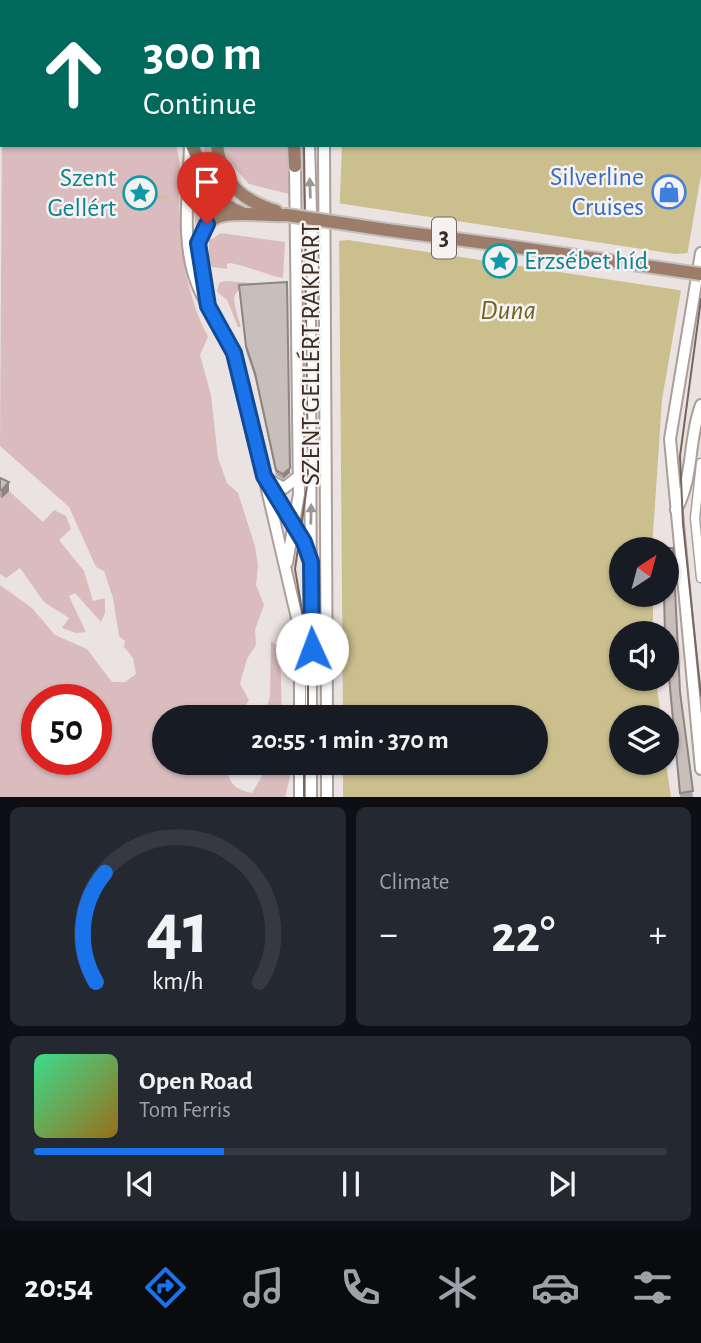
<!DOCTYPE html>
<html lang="en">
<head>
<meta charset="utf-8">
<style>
  :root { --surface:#171b24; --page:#242831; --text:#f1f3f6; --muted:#9ea1a6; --line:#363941; --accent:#1a73e8 }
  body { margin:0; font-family:"Alegreya Sans",sans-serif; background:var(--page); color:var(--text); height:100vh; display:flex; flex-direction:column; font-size:26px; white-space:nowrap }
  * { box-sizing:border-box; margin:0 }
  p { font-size:23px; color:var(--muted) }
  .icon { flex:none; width:38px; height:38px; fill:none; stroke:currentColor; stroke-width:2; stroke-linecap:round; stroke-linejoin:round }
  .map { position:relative; height:797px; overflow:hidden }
  .panel { display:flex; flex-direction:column; gap:10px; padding:10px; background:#0d0f14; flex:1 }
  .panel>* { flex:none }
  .hud { position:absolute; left:0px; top:0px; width:702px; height:147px; box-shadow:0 2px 5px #0004; background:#00695c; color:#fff; overflow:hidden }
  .needle { width:46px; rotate:36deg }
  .fabs { position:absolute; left:609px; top:537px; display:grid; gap:14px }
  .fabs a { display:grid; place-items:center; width:70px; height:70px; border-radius:50%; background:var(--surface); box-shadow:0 2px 5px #0004; font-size:35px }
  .speed { position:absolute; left:21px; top:684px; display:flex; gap:14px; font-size:35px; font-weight:700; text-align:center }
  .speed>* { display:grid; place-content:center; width:91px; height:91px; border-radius:50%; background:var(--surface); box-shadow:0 2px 5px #0004; line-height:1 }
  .speed .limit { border:10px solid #d22; background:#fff; color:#111 }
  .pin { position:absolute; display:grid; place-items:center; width:60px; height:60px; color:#fff; margin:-72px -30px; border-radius:50% 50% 50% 0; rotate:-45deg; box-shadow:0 0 7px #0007 }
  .pin .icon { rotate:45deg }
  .me { position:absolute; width:77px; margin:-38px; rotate:358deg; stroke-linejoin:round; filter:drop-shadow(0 0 5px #0008) }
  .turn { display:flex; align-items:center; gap:24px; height:147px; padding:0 28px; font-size:32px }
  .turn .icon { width:91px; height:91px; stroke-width:2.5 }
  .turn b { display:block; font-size:49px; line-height:60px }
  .big { font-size:52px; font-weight:700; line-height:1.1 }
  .panel .widget { flex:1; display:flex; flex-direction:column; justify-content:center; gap:10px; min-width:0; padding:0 24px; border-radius:10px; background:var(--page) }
  .panel .dial { align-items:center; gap:0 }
  .dial svg { height:182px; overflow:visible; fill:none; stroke:var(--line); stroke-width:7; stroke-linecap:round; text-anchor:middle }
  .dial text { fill:var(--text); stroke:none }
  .song { display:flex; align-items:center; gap:21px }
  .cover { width:84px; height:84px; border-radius:10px; background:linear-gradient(135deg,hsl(150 70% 55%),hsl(40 70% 35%)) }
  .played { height:7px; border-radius:4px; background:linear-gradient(90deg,var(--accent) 30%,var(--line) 30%) }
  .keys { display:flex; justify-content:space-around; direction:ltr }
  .heat { display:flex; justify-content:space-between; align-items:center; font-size:38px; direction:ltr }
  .panel .tiles { flex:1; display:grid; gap:10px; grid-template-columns:1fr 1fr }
  .widget:last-child { grid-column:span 2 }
  .trip { position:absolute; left:152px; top:705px; width:396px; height:70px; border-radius:35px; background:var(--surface); box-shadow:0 2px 5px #0004; font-weight:700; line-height:70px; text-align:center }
  .tabs { display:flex; height:112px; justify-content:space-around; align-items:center; background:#090b0e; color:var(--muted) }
  .tabs .icon { width:49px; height:49px }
  .tabs .active { color:var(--accent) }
  .tabs b { font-size:32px; color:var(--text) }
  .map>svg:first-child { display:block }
  .green { fill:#dabcbf; fill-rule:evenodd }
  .water { fill:#cbbf8e }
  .pier { fill:#ebe3e1 }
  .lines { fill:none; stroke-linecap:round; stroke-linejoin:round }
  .stream { stroke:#cbbf8e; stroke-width:2.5 }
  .minor-casing { stroke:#aba19d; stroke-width:11 }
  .secondary-casing { stroke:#ac9e99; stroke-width:14 }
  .primary-casing { stroke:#c4c0bd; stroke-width:16 }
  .minor { stroke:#fff; stroke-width:8 }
  .secondary { stroke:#fff; stroke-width:10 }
  .primary { stroke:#9d7d6a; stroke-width:12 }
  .tram { stroke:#76665e; stroke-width:2 }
  .primary-bridge-casing { stroke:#c4c0bd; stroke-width:16; stroke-linecap:butt }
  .primary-bridge { stroke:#9d7d6a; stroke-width:12 }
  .wall { fill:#aca3a0 }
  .shaded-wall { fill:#8c8582 }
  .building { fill:#c8beba; stroke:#8c8582; stroke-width:2 }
  .oneway { fill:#9c9691 }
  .route-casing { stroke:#114b97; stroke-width:18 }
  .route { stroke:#1a73e8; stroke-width:12 }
  .labels { text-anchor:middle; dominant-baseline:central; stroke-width:5; stroke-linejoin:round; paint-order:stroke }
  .shield { fill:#f7f2f2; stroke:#736761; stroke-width:2 }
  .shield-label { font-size:24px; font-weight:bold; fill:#3a2c23 }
  .shop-label { font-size:26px; fill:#366cbe; stroke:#f7f2f2; text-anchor:end }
  .culture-label { font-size:26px; fill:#0d838f; stroke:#f7f2f2; text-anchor:end }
  .street-label { font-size:26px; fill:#3a2c23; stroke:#f7f2f2 }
  .water-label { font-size:28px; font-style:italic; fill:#716222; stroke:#f7f2f2 }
</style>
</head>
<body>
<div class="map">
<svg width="701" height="797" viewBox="0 0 701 797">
  <rect width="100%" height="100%" fill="#ebe3e1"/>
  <g class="green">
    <polygon points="0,0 10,2 2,2 2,126"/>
    <path d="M2,128v17l174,1c6,18 3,35 3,54 2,50 6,92 29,137l-8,18 11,40 7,63 9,25 11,10 17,53 3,20 -2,19 8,20 -9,25 1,15 -9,14 -7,25 9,16 -11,17 -74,1v45h64c-1,20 6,26 24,30l10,-17 -2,-13h27l3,14 -5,20h-285v-212l32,23 23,27 32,14 25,33h13l11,-8 -3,-16 -9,-11 1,-6 -6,-5 -6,-38 -9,-27 -8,-4 -27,-60 -69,-61zM37,700h59v60h-59z"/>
    <path d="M203,145h8l9,37 19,23c-24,-12 -31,-35 -36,-60z"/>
    <polygon points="224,145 287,145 289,194 249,184 232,165 228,166"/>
    <polygon points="196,174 208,196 220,209 203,218 196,233 193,195"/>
    <path d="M221,233l64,9 -2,36c-20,-4 -32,-11 -53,-15l-3,1v5l-15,-2 -3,-4v-25l3,1z"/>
    <path d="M225,281l40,3c-37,3 -34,10 -24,43h-3l-11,-27 -10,-8 2,-9z"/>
    <polygon points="9,491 43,522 54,510 66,516 71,529 59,540 84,571 93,601 105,598 105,613 101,622 75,593 69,596 86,632 76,633 62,628 69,618 44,602 20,568 6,578 0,574 0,497"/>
    <polygon points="271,641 280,647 282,717 263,717 270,697"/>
  </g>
  <polygon class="water" points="349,0 701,0 701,175 662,400 652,549 621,550 621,595 653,595 653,633 621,634 621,679 656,679 661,717 621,718 621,763 666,763 671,797 343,797 343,763 536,763 536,718 343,717 339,223 342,145 700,145 700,2"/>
  <polygon class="pier" points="337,203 675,254 688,253 691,254 685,291 348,240 336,241"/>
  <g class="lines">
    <polyline class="stream" points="157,197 167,197"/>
    <defs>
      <g id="minor">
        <polyline points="309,2 311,0"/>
        <polyline points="701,463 695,518 701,578"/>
      </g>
      <g id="secondary">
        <polyline points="165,0 166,2"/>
        <polyline points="248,0 252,2"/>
        <polyline points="332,2 332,0"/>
        <path d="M190,145c-1,45 -10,95 7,139 11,29 32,51 41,81l62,266v87"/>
        <polyline points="309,145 313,276 310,307 311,718"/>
        <polyline points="324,145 327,718"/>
        <polyline points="701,253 670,439 701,769"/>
        <polyline points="266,478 284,488 298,477"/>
        <polyline points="271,488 309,556"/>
        <path d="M676,510c18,-32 12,-71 25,-105"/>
        <polyline points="287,563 299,494 295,166"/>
        <polyline points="300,797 300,763"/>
        <polyline points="311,797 311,763"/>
        <polyline points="327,797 327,763"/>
      </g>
      <g id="primary">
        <polyline points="20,0 21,2"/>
        <polyline points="33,0 35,2"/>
        <polyline points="202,0 202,2"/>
        <path d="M192,145c12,27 19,57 50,68"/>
        <path d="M217,145c5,38 24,55 59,66"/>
        <polyline points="294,145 295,166"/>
        <polyline points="387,230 501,245"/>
        <path d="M208,306c-5,-27 -25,-84 17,-91 20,-3 41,1 62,0"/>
      </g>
    </defs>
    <use href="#minor" class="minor-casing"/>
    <use href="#secondary" class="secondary-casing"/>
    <use href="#primary" class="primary-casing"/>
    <use href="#minor" class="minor"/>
    <use href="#secondary" class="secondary"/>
    <use href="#primary" class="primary"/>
    <g class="tram">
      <polyline points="208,0 211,2"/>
      <polyline points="311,2 311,0"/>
      <polyline points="304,145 308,479 295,569 308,646 308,718"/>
      <polyline points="701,299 680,456 683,524 701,696"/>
      <polyline points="304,797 304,763"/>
    </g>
    <defs>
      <g id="primary-bridge">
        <polyline points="287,215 387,230"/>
        <polyline points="501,245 701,274"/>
      </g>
    </defs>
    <use href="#primary-bridge" class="primary-bridge-casing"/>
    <use href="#primary-bridge" class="primary-bridge"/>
  </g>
  <g class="wall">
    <polygon points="48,0 91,0 91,2 51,2"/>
    <polygon points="239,290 290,473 283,479 276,475 255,378 246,351"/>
    <polygon points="0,478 9,491 2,498 0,497"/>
    <polygon points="667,634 680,692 693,797 680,797 667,663"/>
  </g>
  <g class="shaded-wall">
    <polygon points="290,468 290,473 283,479 283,474"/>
    <polygon points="9,482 9,491 2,498 2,490"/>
  </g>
  <g class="building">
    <polygon points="63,0 91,0 91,2 65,2"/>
    <polygon points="700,13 701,14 700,38"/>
    <polygon points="287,282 290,468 283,474 276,470 255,373 246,346 239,285"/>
    <polygon points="0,478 9,482 2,490 0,489"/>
    <polygon points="664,548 673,548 680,692 693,791 680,793 667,656 667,634 665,634 664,595 667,595 667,550 664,550"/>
  </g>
  <defs><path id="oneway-solid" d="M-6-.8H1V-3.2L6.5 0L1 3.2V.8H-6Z" transform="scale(1.75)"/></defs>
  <g class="oneway">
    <use href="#oneway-solid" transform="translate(310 188) rotate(-92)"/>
    <use href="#oneway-solid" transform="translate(311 514) rotate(-89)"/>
  </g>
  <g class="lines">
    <defs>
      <polyline id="route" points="207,224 198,243 208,306 234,353 264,476 304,542 311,562 312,649"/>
    </defs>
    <use href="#route" class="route-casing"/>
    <use href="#route" class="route"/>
  </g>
  <defs>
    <symbol id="shop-ring" viewBox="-11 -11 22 22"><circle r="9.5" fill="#f7f2f2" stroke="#3f7fe0" stroke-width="1.5"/><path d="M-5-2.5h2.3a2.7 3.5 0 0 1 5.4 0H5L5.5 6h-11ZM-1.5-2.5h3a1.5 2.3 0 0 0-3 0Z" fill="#3f7fe0"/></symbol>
    <symbol id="sight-ring" viewBox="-11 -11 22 22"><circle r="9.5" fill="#f7f2f2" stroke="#0f9aa8" stroke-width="1.5"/><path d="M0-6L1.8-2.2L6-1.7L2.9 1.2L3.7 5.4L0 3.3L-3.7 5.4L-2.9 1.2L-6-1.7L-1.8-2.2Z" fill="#0f9aa8"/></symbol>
  </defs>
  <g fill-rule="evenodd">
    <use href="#shop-ring" x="650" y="173" width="38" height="38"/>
    <use href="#sight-ring" x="121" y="174" width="38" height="38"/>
    <use href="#sight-ring" x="481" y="242" width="38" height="38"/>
  </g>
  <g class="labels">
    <rect class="shield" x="432" y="217.5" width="24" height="41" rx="5"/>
    <g class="shield-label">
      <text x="444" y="238">3</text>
    </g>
    <g class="shop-label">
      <text x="644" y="177">Silverline<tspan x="644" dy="30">Cruises</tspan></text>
    </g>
    <g class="culture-label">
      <text x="116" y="178">Szent<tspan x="116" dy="30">Gellért</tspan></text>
      <text x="524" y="261" text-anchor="start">Erzsébet híd</text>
    </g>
    <g class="street-label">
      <text transform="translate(311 354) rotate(-90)">SZENT GELLÉRT RAKPART</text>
    </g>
    <g class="water-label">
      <text x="508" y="311">Duna</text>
    </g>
  </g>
</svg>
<div class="fabs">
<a><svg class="needle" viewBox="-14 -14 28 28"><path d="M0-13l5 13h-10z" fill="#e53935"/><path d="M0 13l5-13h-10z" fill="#9ea1a6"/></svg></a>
<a><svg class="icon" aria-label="sound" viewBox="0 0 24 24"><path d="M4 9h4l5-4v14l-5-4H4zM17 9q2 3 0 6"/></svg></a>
<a><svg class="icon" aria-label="layers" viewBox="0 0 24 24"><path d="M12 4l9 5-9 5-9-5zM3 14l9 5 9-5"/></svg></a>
</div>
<div class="speed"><div class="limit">50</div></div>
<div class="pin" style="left:207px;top:224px;background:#d93025"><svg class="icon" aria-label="arrive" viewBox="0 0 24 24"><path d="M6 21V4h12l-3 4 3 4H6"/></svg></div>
<svg class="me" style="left:312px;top:649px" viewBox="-20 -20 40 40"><circle r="19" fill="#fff"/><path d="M0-13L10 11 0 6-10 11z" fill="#1a73e8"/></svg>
<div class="trip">20:55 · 1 min · 370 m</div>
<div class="hud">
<div class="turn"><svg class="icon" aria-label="ahead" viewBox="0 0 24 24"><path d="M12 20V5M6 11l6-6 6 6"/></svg><div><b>300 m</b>Continue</div></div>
</div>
</div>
<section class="panel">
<div class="tiles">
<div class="widget dial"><svg viewBox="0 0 100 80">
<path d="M14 69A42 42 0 1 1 86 69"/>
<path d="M14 69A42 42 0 0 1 18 21" stroke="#1a73e8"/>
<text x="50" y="56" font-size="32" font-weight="700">41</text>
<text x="50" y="72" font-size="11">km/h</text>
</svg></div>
<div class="widget"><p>Climate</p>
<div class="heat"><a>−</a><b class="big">22°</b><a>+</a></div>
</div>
<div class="widget">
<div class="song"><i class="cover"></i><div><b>Open Road</b><p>Tom Ferris</p></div></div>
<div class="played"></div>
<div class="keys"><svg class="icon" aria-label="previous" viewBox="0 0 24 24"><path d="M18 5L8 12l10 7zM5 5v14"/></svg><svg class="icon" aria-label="pause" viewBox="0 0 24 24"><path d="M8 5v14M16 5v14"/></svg><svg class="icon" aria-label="next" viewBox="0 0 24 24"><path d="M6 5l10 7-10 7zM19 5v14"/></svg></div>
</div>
</div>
</section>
<nav class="tabs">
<b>20:54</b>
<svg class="icon active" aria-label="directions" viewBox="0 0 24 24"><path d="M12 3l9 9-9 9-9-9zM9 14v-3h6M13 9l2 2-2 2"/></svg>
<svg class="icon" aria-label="music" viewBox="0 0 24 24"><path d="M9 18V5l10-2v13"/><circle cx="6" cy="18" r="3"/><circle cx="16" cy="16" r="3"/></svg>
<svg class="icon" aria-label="phone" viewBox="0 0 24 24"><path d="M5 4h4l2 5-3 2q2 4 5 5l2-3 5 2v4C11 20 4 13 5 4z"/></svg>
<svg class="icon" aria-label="climate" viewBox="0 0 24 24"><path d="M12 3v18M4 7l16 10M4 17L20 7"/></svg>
<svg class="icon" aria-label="car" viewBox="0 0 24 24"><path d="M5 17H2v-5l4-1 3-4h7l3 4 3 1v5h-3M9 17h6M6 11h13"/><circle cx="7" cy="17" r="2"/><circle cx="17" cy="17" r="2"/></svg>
<svg class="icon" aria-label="filters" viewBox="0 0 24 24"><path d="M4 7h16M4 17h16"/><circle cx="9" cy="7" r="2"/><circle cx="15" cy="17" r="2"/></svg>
</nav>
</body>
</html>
